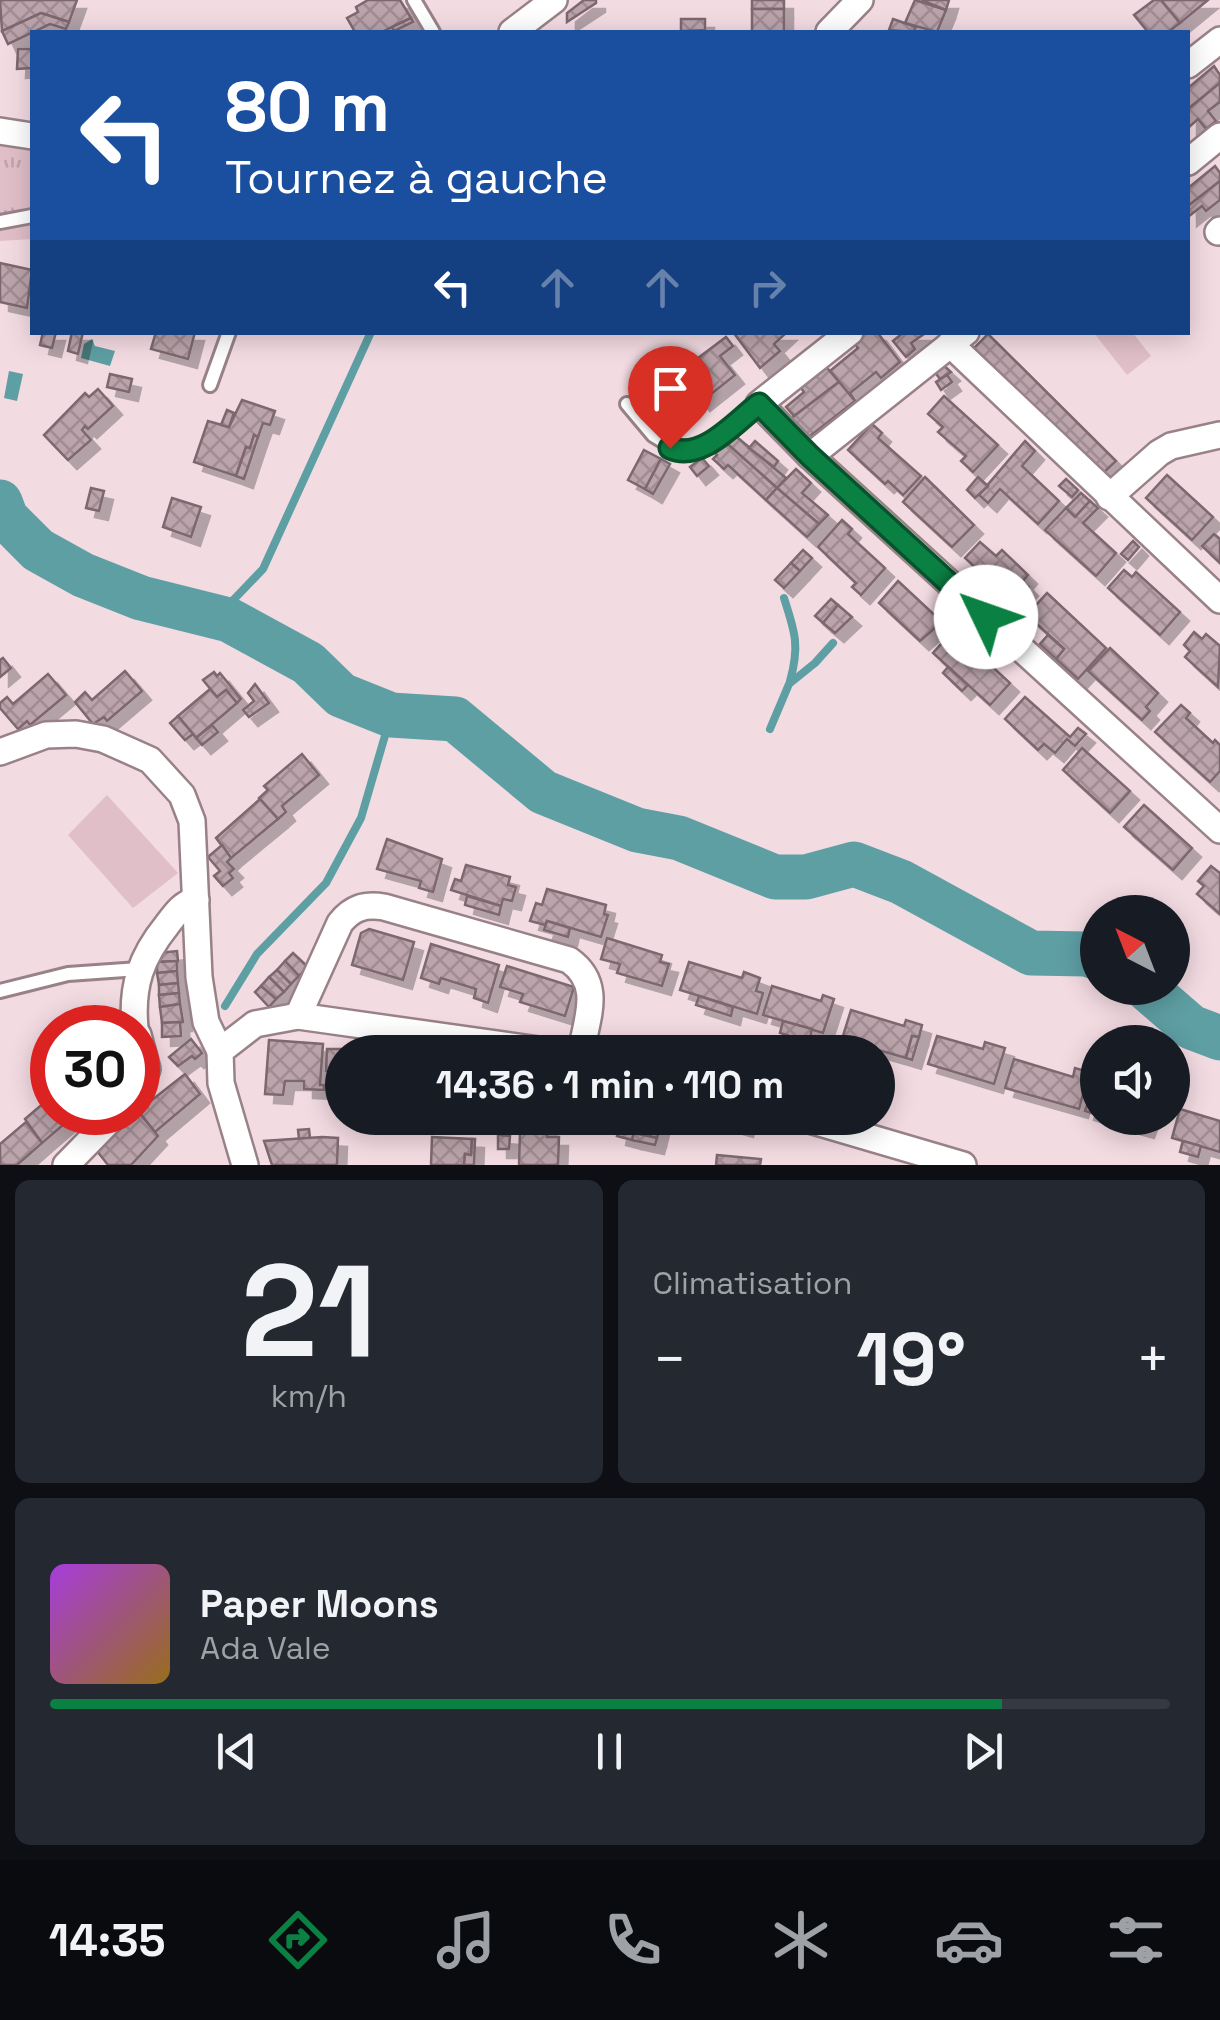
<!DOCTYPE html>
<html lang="fr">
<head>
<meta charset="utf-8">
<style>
  :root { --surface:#171b24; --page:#242831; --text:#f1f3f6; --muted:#9ea1a6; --line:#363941; --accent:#0b8043 }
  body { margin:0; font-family:"Space Grotesk",sans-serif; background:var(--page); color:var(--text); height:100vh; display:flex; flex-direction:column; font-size:38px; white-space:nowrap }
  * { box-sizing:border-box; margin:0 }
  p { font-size:32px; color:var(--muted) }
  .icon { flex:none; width:55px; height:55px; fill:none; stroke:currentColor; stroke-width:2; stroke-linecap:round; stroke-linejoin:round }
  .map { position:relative; height:1165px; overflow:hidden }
  .sheet { display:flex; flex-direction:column; gap:15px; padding:15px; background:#0d0f14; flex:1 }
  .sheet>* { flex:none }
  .hud { position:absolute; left:30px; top:30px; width:1160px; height:305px; border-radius:0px; box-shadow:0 5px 25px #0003; background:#1a4fa0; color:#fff; overflow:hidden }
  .needle { width:65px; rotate:318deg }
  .buttons { position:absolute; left:1080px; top:895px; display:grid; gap:20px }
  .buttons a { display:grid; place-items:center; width:110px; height:110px; border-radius:50%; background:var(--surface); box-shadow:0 5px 25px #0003; font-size:50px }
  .speed { position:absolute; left:30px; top:1005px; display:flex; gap:20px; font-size:50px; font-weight:700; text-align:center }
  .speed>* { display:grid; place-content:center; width:130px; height:130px; border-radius:50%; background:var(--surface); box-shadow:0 5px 25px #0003; line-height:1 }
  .speed .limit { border:15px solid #d22; background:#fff; color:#111 }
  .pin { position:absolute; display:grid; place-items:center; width:85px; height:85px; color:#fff; margin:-102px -42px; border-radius:50% 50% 50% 0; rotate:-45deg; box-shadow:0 0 10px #0007 }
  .pin .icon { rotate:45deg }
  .me { position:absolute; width:110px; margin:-55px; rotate:312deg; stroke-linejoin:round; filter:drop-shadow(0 0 8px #0008) }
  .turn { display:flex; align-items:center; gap:35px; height:210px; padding:0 30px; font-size:45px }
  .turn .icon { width:130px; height:130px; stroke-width:2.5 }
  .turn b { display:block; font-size:70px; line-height:85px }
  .lanes { display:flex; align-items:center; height:95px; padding:0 30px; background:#0003; justify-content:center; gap:50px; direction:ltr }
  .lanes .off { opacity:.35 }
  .big { font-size:75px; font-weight:600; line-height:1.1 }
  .sheet .card { flex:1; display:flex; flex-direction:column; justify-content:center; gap:15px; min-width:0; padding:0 35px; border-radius:15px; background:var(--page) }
  .sheet .dial { align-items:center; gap:0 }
  .dial b { font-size:130px; line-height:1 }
  .song { display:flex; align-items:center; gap:30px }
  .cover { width:120px; height:120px; border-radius:15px; background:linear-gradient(135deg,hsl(280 70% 55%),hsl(40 70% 35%)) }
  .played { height:10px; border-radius:5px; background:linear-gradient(90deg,var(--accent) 85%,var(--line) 85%) }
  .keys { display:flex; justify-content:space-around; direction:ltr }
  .heat { display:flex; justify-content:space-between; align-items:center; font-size:55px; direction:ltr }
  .sheet .tiles { flex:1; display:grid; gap:15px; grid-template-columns:1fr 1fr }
  .card:last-child { grid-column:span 2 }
  .trip { position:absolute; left:325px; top:1035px; width:570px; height:100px; border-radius:50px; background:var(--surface); box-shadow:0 5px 25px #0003; font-weight:600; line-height:100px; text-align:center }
  .tab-bar { display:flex; height:160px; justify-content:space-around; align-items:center; background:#090b0e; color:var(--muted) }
  .tab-bar .icon { width:70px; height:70px }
  .tab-bar .selected { color:var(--accent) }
  .tab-bar b { font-size:45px; color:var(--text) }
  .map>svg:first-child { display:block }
  .grass { fill:url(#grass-tufts) }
  .garden { fill:#e1bfc9 }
  .water { fill:#5e9fa4 }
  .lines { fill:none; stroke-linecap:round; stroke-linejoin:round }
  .stream { stroke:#5e9fa4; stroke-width:8 }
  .river { stroke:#5e9fa4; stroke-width:45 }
  .building { fill:url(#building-cross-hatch); stroke:#7d686f; stroke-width:2.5; filter:url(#shadow) }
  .service-casing { stroke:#988288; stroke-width:18 }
  .minor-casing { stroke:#988288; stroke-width:30 }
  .service { stroke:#fff; stroke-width:12 }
  .minor { stroke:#fff; stroke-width:25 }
  .route-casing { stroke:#07532c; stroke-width:25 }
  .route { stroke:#0b8043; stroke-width:18 }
</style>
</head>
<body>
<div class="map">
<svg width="1220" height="1165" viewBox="0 0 1220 1165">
  <defs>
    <pattern id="grass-tufts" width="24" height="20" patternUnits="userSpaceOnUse" patternTransform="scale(2.5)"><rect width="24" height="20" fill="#e1bfc9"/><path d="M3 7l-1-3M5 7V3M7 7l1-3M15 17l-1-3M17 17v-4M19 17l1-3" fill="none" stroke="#c0a3ab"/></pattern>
    <pattern id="building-cross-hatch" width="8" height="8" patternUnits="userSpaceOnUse" patternTransform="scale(2.5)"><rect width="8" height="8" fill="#bba4ab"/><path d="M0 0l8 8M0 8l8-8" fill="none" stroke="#a08c92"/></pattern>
    <filter id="shadow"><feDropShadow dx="9" dy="9" stdDeviation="0" flood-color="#0004"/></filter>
  </defs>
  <rect width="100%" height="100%" fill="#f3dbe2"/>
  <polygon class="grass" points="0,123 32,127 32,239 0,241"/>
  <g class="garden">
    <polygon points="1132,332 1151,356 1127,375 1094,333"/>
    <polygon points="107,795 178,873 133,908 68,835"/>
  </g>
  <g class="water">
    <polygon points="92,339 95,346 115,351 110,366 81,358 84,344"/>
    <polygon points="9,371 23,374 17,401 4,398"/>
  </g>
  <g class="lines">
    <g class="stream">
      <path d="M784,598c11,34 16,48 6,83"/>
      <polyline points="217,617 263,569 371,332"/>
      <polyline points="770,729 789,684 815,663 833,643"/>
      <polyline points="225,1006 257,954 326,883 361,818 391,715"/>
    </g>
    <g class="river">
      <polyline points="0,502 6,518 38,550 83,575 141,598 229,620 308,663 341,695 391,715 455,719 543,792 637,830 679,838 775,877 806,877 854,864 901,882 1031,953 1086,954 1098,958"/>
      <polyline points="1146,988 1191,1027 1220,1038"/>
    </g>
  </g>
  <g class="building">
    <polygon points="0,0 77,0 69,22 41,13 2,31"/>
    <polygon points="368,0 400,0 411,18 382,32 355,32 347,18 358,12 356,7"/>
    <polygon points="584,0 596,0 596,3 567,22 567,13"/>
    <rect x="752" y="0" width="32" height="9"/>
    <polygon points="915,0 946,10 937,32 905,23"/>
    <polygon points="921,0 949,0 946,10"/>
    <polygon points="1154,0 1161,0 1180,23 1168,32 1148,32 1134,15"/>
    <polygon points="1161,0 1208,0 1180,23"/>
    <rect x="752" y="9" width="32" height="23"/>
    <polygon points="41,13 69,22 66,29 50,24 8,44 2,31"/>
    <polygon points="411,18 413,22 394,31 392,27"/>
    <polygon points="681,19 705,19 705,30 681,31"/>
    <polygon points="893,19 916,27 913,32 889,30"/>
    <polygon points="18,49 32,49 32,68 17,69"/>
    <polygon points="1214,66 1220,75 1220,83 1188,109 1188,88"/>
    <polygon points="1220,83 1220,102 1208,111 1216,121 1206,129 1198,119 1188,128 1188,109"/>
    <polygon points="1215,166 1220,173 1220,181 1188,206 1188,188"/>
    <polygon points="1220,181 1220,200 1206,211 1202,206 1188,217 1188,206"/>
    <polygon points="0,263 32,270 27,308 0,302"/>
    <polygon points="43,332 56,332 52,348 40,345"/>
    <polygon points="72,332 83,332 78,354 68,351"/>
    <polygon points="156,332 195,332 188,359 151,349"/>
    <polygon points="733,332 787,332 774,344 780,351 760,368"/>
    <polygon points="862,332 877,332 900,362 881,378 876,372 850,393 855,401 830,371 858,348 852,341"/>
    <polygon points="904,332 927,332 911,343 915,349 906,357 893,341"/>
    <polygon points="988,334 1116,461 1101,475 973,349"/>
    <polygon points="726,337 733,346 720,356 735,375 701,402 678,373"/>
    <polygon points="823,363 839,382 794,416 786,407 804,392 797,383"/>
    <polygon points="942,364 951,372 940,379 934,371"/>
    <polygon points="110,374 132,379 129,392 107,387"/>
    <polygon points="947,375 952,382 941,390 936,382"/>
    <polygon points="839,382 855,401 805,440 789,420"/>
    <polygon points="98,389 113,406 88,429 85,426 82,430 91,440 68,460 44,435 85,393 89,397"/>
    <polygon points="944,396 998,445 973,472 961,461 966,456 938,432 943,427 928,414"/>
    <polygon points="242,400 275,411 270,425 263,423 258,437 254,435 250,448 246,447 236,476 194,462 208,421 229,427"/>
    <polygon points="227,410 234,413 229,427 221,425"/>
    <polygon points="872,424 882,433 878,438 921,476 903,495 888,481 885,484 848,450"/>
    <polygon points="732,433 786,478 777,488 723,440"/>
    <polygon points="254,435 258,437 244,479 236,476 246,447 250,448"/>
    <polygon points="723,440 777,488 766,500 728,465 724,469 713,459 717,455 712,449"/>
    <polygon points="755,441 778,461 774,467 749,448"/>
    <polygon points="1025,441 1035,451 1022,466 1059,501 1038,524 1000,489 988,503 979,495"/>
    <polygon points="644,450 661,459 645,489 628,480"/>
    <polygon points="702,458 709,466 697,476 690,467"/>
    <polygon points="661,459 670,464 653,494 645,489"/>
    <polygon points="796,469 811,483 802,493 828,515 819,524 777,488"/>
    <polygon points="1167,475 1213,517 1192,540 1146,498"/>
    <polygon points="925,477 974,525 952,547 903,502"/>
    <polygon points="978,477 988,486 975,498 967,490"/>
    <polygon points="1066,479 1078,490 1072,497 1059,486"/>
    <polygon points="91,488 104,491 99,511 86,508"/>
    <polygon points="777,488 819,524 807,537 766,500"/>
    <polygon points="1081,493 1090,501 1075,517 1066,508"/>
    <polygon points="172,498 201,507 191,537 163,527"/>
    <polygon points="1090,501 1098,508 1083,523 1116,553 1096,576 1045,530 1066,508 1075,517"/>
    <polygon points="842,520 852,529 848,534 885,568 861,595 852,587 856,583 818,547"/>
    <polygon points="1214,534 1220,539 1220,563 1202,546"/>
    <polygon points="1133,541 1139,547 1128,560 1121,554"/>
    <polygon points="980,542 996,556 1002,550 1028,575 1023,581 1029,587 1019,598 1013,592 1008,598 965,558"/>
    <polygon points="803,550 812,558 800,571 791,563"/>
    <polygon points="791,563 800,571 784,588 775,580"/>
    <polygon points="1124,570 1132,577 1136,572 1180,612 1160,635 1108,588"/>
    <polygon points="898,581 942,622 920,641 879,603"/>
    <polygon points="1047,593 1106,648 1078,679 1056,659 1064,649 1027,615"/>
    <polygon points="831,599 838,605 823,623 815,616"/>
    <polygon points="838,605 852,617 835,633 823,623"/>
    <polygon points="953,631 964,641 968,638 975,644 972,648 1010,683 990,705 933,653"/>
    <polygon points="1194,632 1202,639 1206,634 1220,646 1218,687 1185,657 1190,651 1184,645"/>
    <polygon points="1048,635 1064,649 1056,659 1040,644"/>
    <polygon points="1110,648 1158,693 1146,707 1150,711 1142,720 1088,671"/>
    <polygon points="3,658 11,668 0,677 0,660"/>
    <polygon points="948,667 968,685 962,691 943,673"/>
    <polygon points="125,671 142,691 107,721 104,717 93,724 75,702 85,692 92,700"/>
    <polygon points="214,672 217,676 220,673 241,699 237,703 226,690 217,697 203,680"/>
    <polygon points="48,674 66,695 30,725 27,721 18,729 0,708 0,703 7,697 13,704"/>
    <polygon points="255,684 269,703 249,717 243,710 254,701 248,693"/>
    <polygon points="210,689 217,697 226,690 237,703 196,738 178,716"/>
    <polygon points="1025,697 1070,737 1078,728 1086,734 1075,746 1067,739 1055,753 1044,744 1038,750 1005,719"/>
    <polygon points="1181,705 1190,713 1186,718 1213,743 1215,740 1220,745 1220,771 1210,782 1155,732"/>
    <polygon points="178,716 193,734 185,740 170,723"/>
    <polygon points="212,725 218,732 202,745 196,738"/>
    <polygon points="1082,748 1130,791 1110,813 1063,770"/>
    <polygon points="302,754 319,775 282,806 286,812 278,819 259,798 268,790 264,786"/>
    <polygon points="260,799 278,819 231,858 216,838"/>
    <polygon points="1144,805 1192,848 1173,870 1124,827"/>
    <polygon points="387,839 442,859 433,892 419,888 421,881 377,869"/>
    <polygon points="222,845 231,858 227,862 234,869 229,873 233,878 223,886 214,876 220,871 208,857"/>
    <polygon points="466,865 510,877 508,885 516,887 512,901 503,899 501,906 451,890 455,879 461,881"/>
    <polygon points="1211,866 1220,873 1220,914 1197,894 1204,886 1198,881"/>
    <polygon points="547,889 606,905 604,914 608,915 601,937 547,921 545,925 530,921 536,903 542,905"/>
    <polygon points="467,896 501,906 499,915 465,905"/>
    <polygon points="547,921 570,928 568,937 544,930"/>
    <polygon points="369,929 414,942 403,980 352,965 361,933"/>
    <polygon points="607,938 662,955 660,962 669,964 662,986 617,973 620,964 601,959"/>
    <polygon points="431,944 499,965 488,1003 474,998 476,989 441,978 439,984 421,978"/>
    <polygon points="177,951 178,961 157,962 156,953"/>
    <polygon points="293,953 308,967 299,976 285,961"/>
    <polygon points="177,961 177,971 157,973 157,962"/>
    <polygon points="285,961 299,976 291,984 277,970"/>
    <polygon points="689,962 742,978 744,972 760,978 756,991 763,993 757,1014 680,990"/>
    <polygon points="507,966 574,987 565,1016 520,1002 523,994 500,987"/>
    <polygon points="277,970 291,984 284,992 269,977"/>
    <polygon points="177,971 178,983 159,985 157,973"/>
    <polygon points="269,977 284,992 276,999 261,986"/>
    <polygon points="178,983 179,993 159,995 159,985"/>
    <polygon points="261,986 276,999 269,1007 255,992"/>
    <polygon points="772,986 821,1001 823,995 834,999 823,1033 763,1015"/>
    <polygon points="179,993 180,1004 160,1007 159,995"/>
    <polygon points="699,996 733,1007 731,1016 696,1005"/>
    <polygon points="180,1004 183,1022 162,1023 160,1007"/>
    <polygon points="851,1010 904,1026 906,1020 922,1025 919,1037 912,1036 906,1058 861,1045 859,1052 838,1052"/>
    <polygon points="783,1021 812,1029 809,1042 780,1033"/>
    <polygon points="180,1022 181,1036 162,1037 162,1023"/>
    <polygon points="912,1036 919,1037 912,1060 906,1058"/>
    <polygon points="937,1036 983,1049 985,1042 1005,1048 994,1084 928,1064"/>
    <polygon points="191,1039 202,1053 195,1059 192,1056 178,1066 169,1057"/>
    <polygon points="269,1040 323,1044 320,1085 324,1085 324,1090 304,1089 304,1081 285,1081 283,1095 265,1094"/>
    <polygon points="327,1049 343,1049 342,1072 326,1071"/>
    <polygon points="1014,1059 1073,1077 1075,1068 1089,1072 1079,1109 1005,1088"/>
    <polygon points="185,1074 200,1094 155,1132 138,1111"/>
    <polygon points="1094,1083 1098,1084 1098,1115 1085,1111"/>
    <polygon points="52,1096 52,1112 76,1114 42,1143 25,1119"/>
    <polygon points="1180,1109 1220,1121 1220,1152 1172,1138"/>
    <polygon points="138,1111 158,1136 131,1165 108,1165 97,1151 105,1144 103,1141"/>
    <polygon points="538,1118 548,1118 547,1137 559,1137 558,1165 519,1165 520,1132 537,1132"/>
    <polygon points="607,1118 662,1118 657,1138 634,1133 632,1140 617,1136 619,1127 606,1124"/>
    <polygon points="710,1118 747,1118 744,1128"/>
    <polygon points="1106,1118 1149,1118 1145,1129"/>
    <polygon points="26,1122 42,1143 17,1165 0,1165 0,1144"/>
    <polygon points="309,1129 310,1138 299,1139 298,1130"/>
    <polygon points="634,1133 657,1138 655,1145 632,1140"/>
    <polygon points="498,1135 510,1136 509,1149 498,1149"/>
    <polygon points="322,1137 338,1138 337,1165 272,1165 264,1141"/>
    <polygon points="432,1137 472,1139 471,1155 465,1154 464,1165 431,1165"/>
    <polygon points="472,1139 475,1139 474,1165 464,1165 465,1154 471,1155"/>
    <polygon points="1183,1141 1201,1146 1198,1157 1180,1152"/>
    <polygon points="717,1155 761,1159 760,1165 716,1165"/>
  </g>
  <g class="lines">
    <defs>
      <g id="service">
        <polyline points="414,0 433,32"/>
        <polyline points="0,222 32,216"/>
        <polyline points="210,385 229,332"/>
        <polyline points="627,404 653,435 681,452 700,449 759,404"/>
        <polyline points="0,991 68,974 139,969"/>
      </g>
      <g id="minor">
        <polyline points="512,32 554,0"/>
        <polyline points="829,32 860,0"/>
        <polyline points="1188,65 1220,40"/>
        <polyline points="0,131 32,136"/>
        <polyline points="1188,162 1220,136"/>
        <polyline points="1218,232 1220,230"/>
        <polyline points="850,332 759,404 810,456 1220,830"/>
        <polyline points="950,344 1220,600"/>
        <polyline points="810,456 966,332"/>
        <polyline points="1109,497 1159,453 1171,446 1220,435"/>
        <polyline points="0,752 46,735 76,734 103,739 150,760 182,795 192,821 199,977 206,1022 220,1051"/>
        <path d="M298,1016l42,-93c12,-15 24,-19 44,-16l185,53c34,24 18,57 12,92"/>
        <path d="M135,1028c-4,-42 6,-71 32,-103 9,-12 15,-21 29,-25"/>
        <polyline points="138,1035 147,1069 138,1093"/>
        <polyline points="803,1118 963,1165"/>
        <polyline points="66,1165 118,1112"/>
        <polyline points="245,1165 221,1083 220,1051 255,1024 298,1016 553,1052"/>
      </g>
    </defs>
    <use href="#service" class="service-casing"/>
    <use href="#minor" class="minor-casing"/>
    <use href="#service" class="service"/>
    <use href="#minor" class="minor"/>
  </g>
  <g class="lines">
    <defs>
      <path id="route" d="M670,448c32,14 65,-26 89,-44l51,52 176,161"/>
    </defs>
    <use href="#route" class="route-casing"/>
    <use href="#route" class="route"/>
  </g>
</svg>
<div class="buttons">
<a><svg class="needle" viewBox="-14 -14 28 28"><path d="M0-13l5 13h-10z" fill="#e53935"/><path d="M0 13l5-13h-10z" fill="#9ea1a6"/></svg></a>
<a><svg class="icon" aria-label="sound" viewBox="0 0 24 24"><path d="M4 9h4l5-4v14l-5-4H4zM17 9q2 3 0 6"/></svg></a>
</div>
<div class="speed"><div class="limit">30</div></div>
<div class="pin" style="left:670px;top:448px;background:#d93025"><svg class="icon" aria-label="arrive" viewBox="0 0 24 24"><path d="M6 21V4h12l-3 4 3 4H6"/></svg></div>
<svg class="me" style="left:986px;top:617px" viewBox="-20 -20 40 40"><circle r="19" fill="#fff"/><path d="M0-13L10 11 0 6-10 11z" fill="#0b8043"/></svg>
<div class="trip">14:36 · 1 min · 110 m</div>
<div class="hud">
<div class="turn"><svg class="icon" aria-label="left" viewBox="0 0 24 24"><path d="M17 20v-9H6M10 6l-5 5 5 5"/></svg><div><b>80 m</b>Tournez à gauche</div></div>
<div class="lanes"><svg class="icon" aria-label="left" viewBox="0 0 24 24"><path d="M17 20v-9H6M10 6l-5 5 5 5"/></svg><svg class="icon off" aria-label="ahead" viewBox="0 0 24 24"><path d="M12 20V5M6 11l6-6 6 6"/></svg><svg class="icon off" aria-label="ahead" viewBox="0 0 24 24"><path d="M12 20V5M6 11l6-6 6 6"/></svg><svg class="icon off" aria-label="right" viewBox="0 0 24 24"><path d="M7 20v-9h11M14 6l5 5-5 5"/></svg></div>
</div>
</div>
<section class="sheet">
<div class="tiles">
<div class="card dial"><b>21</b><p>km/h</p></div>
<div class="card"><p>Climatisation</p>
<div class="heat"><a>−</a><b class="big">19°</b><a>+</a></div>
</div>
<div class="card">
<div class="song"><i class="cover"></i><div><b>Paper Moons</b><p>Ada Vale</p></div></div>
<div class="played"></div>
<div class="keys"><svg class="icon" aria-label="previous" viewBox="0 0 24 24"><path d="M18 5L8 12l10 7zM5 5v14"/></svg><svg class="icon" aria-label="pause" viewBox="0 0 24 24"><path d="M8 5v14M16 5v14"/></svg><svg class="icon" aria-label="next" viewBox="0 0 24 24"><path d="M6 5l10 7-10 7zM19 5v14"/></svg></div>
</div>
</div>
</section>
<nav class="tab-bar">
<b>14:35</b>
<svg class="icon selected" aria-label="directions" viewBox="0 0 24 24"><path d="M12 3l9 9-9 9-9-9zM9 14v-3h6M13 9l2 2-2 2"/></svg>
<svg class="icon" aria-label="music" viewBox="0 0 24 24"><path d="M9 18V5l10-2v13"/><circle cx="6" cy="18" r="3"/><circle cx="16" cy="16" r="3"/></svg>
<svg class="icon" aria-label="phone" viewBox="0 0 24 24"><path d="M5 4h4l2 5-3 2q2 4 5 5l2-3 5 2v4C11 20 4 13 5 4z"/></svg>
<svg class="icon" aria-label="climate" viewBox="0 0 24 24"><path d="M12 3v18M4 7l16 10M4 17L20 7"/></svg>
<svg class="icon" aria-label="car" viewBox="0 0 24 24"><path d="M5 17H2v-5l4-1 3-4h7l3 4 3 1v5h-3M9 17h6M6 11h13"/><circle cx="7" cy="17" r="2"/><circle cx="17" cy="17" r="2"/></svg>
<svg class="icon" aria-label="filters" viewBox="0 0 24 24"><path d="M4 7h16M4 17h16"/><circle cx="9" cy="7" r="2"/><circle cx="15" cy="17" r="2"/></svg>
</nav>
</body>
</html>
